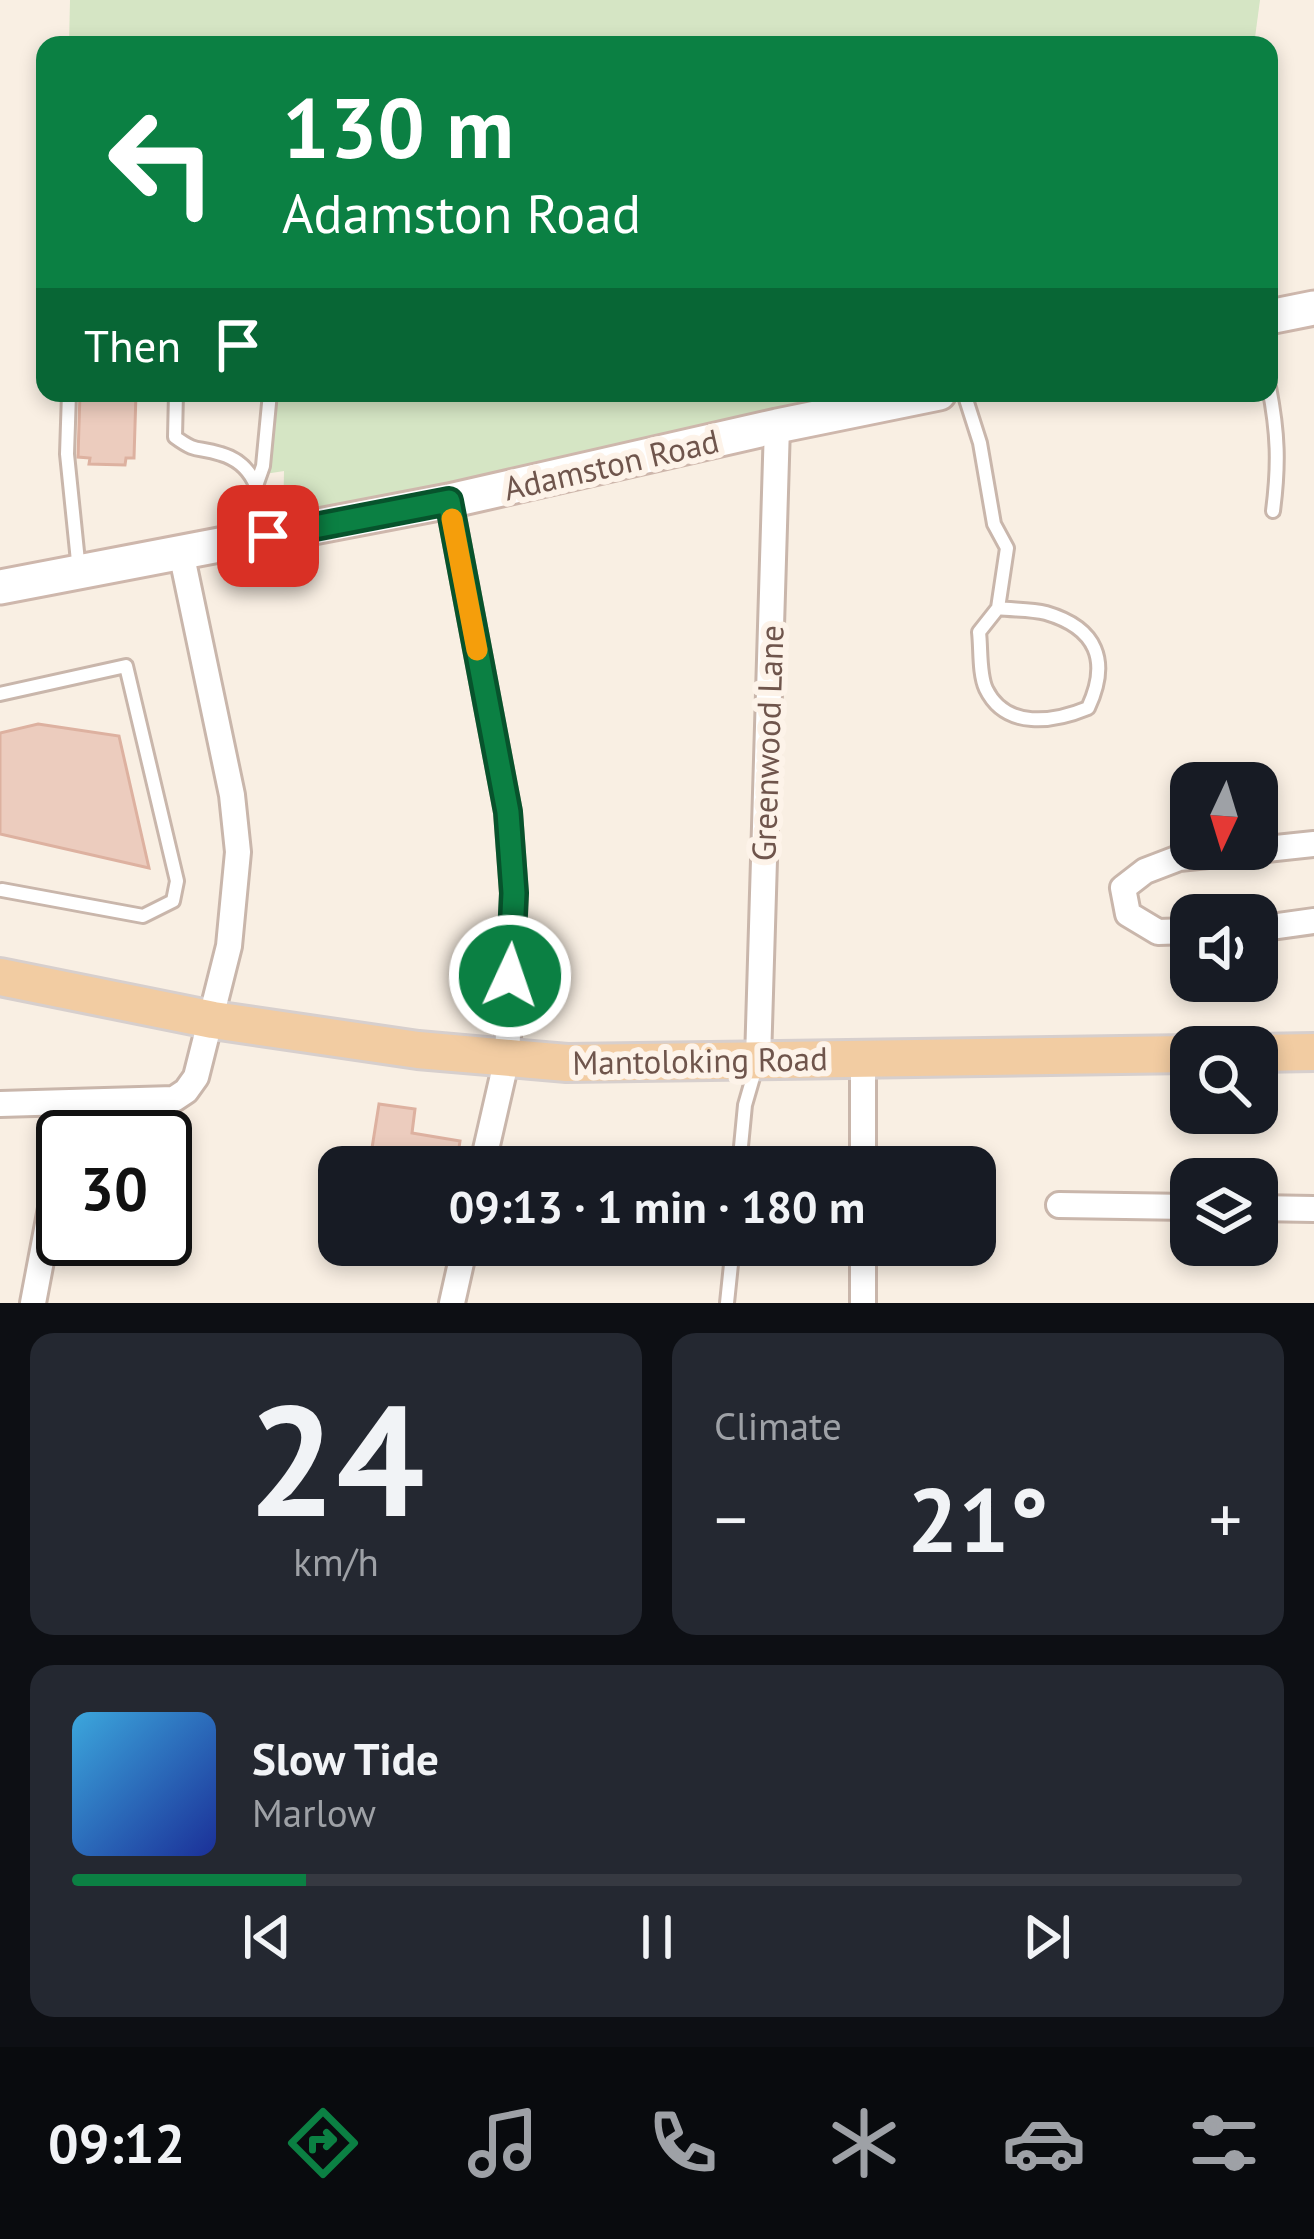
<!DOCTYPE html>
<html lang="en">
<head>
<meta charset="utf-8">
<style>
  :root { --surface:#171b24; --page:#242831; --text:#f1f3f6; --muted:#9ea1a6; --line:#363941; --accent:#0b8043 }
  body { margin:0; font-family:"PT Sans",sans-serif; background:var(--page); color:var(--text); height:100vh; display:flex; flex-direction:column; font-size:45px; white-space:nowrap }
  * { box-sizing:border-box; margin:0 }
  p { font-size:39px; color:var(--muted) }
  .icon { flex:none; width:66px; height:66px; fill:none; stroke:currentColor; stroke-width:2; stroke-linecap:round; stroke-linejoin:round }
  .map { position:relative; height:1303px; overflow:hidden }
  .details { display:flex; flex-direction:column; gap:30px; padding:30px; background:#0d0f14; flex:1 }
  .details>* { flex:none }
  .guide { position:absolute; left:36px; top:36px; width:1242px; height:366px; border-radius:24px; box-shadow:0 6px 18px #0003; background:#0b8043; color:#fff; overflow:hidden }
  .needle { width:78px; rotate:184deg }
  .buttons { position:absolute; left:1170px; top:762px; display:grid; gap:24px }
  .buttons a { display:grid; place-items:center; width:108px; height:108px; border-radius:24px; background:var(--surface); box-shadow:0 6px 18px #0003; font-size:60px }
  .speed { position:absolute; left:36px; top:1110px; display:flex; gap:24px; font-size:60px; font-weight:700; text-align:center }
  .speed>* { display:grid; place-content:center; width:156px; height:156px; border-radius:50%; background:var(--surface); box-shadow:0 6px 18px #0003; line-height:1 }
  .speed .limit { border:6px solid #111; border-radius:18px; background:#fff; color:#111 }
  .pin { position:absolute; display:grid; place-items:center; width:102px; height:102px; color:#fff; margin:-51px; border-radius:24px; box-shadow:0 6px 18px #0006 }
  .me { position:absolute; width:132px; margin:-66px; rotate:3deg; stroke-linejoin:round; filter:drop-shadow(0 0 9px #0008) }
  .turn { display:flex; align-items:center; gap:42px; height:252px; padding:0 48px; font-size:54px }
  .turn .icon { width:156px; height:156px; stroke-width:2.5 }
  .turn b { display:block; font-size:84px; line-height:102px }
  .then { display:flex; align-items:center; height:114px; padding:0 48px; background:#0003; gap:24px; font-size:45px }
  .big { font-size:90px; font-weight:700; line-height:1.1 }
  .details .card { flex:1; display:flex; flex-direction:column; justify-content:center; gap:18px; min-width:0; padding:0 42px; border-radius:24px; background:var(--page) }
  .details .dial { align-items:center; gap:0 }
  .dial b { font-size:156px; line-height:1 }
  .song { display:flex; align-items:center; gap:36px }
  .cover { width:144px; height:144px; border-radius:18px; background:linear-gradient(135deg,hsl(200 70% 55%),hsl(230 70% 35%)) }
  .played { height:12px; border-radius:6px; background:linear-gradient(90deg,var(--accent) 20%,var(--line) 20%) }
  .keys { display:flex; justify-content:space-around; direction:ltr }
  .heat { display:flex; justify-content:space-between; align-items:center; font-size:66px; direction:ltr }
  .details .tiles { flex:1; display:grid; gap:30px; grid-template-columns:1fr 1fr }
  .card:last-child { grid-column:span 2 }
  .trip { position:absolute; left:318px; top:1146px; width:678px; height:120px; border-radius:24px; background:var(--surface); box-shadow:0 6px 18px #0003; font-weight:700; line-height:120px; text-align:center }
  .menu { display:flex; height:192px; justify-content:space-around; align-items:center; background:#090b0e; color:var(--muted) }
  .menu .icon { width:84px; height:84px }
  .menu .on { color:var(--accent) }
  .menu b { font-size:54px; color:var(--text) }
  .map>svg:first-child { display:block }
  .green { fill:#d5e5c4 }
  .building { fill:#ecccbe; stroke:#ddb1a0; stroke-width:3 }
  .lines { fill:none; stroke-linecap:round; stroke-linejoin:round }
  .lane-casing { stroke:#c9b6ab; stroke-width:18 }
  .street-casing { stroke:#c9b6ab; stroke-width:30 }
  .secondary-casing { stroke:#ceb7ac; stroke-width:39 }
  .primary-casing { stroke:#d7cfcd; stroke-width:42 }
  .lane { stroke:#fff; stroke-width:12 }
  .street { stroke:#fff; stroke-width:24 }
  .secondary { stroke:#fff; stroke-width:33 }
  .primary { stroke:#f2cca2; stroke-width:36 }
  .route-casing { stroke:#07532c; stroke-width:30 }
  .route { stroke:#0b8043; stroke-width:21 }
  .slow { stroke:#f59e0b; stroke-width:21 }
  .labels { text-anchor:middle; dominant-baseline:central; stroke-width:12; stroke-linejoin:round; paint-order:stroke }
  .street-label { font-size:33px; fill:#6f554c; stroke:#fdf3e9 }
</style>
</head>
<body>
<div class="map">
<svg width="1314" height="1303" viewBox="0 0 1314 1303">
  <rect width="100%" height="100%" fill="#f9efe3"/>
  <g class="green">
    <polygon points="70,0 1260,0 1254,45 69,45"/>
    <polygon points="266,393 973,393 677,448 283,528 284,471 265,474"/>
  </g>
  <g class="building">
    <polygon points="80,393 136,393 134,458 126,458 125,465 89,464 90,458 78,457"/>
    <polygon points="38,724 119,736 149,868 0,834 0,733"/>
    <polygon points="379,1104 415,1109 412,1133 460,1141 456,1167 369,1167"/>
  </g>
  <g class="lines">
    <defs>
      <g id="lane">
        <path d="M1269,387c9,46 10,77 4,124"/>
        <polyline points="69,393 67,454 79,571"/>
        <path d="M176,393l-1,44c23,17 22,9 46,17 38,11 40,47 47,80"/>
        <path d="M964,393l16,50 14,81 13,24 -9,60 -19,24c2,17 0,42 7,57 20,41 68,33 102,19 22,-47 9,-80 -42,-95 -15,-4 -33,-3 -48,-5"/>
        <polyline points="257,483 263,466 270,393"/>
        <polyline points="0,694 126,666 177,881 173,901 143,916 2,890"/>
        <polyline points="739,1167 745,1105 756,1067"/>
        <polyline points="727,1303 733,1245"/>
      </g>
      <g id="street">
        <polyline points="449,501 508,812 514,894 507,1058 482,1167"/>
        <polyline points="1257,929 1314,921"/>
        <polyline points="1191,931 1158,932 1128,914 1123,888 1145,871 1179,858 1314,844"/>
        <polyline points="758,1060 777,426"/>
        <polyline points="0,1104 174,1099 186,1091 196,1077 229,946 238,852 232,795 181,552"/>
        <polyline points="863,1167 863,1058"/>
        <polyline points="1059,1205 1191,1207"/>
        <polyline points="1257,1208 1314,1209"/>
        <polyline points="863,1245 863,1303"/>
        <polyline points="33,1303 63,1145"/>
        <polyline points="452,1303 465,1245"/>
      </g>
      <g id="secondary">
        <polyline points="1269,317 1314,308"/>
        <polyline points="0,587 449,501 777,426 939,393"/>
      </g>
      <g id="primary">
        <polyline points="0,977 213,1020 418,1050 567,1063 1191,1054"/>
        <polyline points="1257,1053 1314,1052"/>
      </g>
    </defs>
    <use href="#lane" class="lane-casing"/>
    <use href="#street" class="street-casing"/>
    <use href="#secondary" class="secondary-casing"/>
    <use href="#primary" class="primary-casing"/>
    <use href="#lane" class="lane"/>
    <use href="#street" class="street"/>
    <use href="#secondary" class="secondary"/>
    <use href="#primary" class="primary"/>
  </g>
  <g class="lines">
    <defs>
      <polyline id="route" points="268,536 449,501 508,812 514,893 510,976"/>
    </defs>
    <use href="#route" class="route-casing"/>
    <use href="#route" class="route"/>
    <polyline class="slow" points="452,519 477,650"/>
  </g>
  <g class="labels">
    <g class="street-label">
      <text transform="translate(611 464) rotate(-13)">Adamston Road</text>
      <text transform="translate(767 743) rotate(-88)">Greenwood Lane</text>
      <text transform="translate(700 1060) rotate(-1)">Mantoloking Road</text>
    </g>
  </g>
</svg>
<div class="buttons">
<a><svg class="needle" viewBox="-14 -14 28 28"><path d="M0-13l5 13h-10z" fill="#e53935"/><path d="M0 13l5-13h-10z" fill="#9ea1a6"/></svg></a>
<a><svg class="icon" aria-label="sound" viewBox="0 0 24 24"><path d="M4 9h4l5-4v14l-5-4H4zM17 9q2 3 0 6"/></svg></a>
<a><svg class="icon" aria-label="search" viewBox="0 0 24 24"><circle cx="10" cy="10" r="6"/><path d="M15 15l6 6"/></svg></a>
<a><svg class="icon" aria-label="layers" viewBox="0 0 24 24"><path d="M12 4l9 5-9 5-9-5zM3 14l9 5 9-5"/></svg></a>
</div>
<div class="speed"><div class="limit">30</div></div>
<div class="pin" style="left:268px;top:536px;background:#d93025"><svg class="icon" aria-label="arrive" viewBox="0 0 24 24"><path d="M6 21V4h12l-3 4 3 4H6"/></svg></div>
<svg class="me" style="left:510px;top:976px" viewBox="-20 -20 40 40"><circle r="17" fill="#0b8043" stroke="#fff" stroke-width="3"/><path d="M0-11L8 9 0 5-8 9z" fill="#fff"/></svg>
<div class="trip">09:13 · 1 min · 180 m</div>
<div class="guide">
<div class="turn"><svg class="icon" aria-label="left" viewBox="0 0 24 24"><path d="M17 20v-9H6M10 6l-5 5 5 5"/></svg><div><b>130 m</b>Adamston Road</div></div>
<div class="then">Then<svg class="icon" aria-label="arrive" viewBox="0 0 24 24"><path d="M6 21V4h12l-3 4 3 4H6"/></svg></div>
</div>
</div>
<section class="details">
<div class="tiles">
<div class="card dial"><b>24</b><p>km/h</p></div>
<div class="card"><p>Climate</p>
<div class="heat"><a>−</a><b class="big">21°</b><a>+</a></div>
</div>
<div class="card">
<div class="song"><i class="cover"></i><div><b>Slow Tide</b><p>Marlow</p></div></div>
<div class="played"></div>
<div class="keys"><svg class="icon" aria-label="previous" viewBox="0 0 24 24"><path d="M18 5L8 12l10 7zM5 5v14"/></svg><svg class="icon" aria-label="pause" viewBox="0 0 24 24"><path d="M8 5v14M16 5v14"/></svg><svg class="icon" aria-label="next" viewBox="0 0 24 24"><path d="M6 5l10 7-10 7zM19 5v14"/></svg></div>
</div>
</div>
</section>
<nav class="menu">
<b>09:12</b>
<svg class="icon on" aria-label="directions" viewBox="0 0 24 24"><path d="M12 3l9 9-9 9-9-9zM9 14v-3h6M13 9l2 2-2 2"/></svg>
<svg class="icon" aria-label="music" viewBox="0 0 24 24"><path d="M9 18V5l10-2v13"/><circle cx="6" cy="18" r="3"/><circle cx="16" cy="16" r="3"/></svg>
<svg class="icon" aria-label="phone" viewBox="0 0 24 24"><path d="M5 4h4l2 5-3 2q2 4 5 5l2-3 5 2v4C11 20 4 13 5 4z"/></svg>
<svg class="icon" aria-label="climate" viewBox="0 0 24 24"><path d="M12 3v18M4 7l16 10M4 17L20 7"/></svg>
<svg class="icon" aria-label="car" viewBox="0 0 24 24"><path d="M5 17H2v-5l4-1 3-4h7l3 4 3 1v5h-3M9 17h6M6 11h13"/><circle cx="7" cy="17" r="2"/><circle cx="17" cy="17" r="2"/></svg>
<svg class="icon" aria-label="filters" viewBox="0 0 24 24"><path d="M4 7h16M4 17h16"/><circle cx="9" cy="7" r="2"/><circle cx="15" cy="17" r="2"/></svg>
</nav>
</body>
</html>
